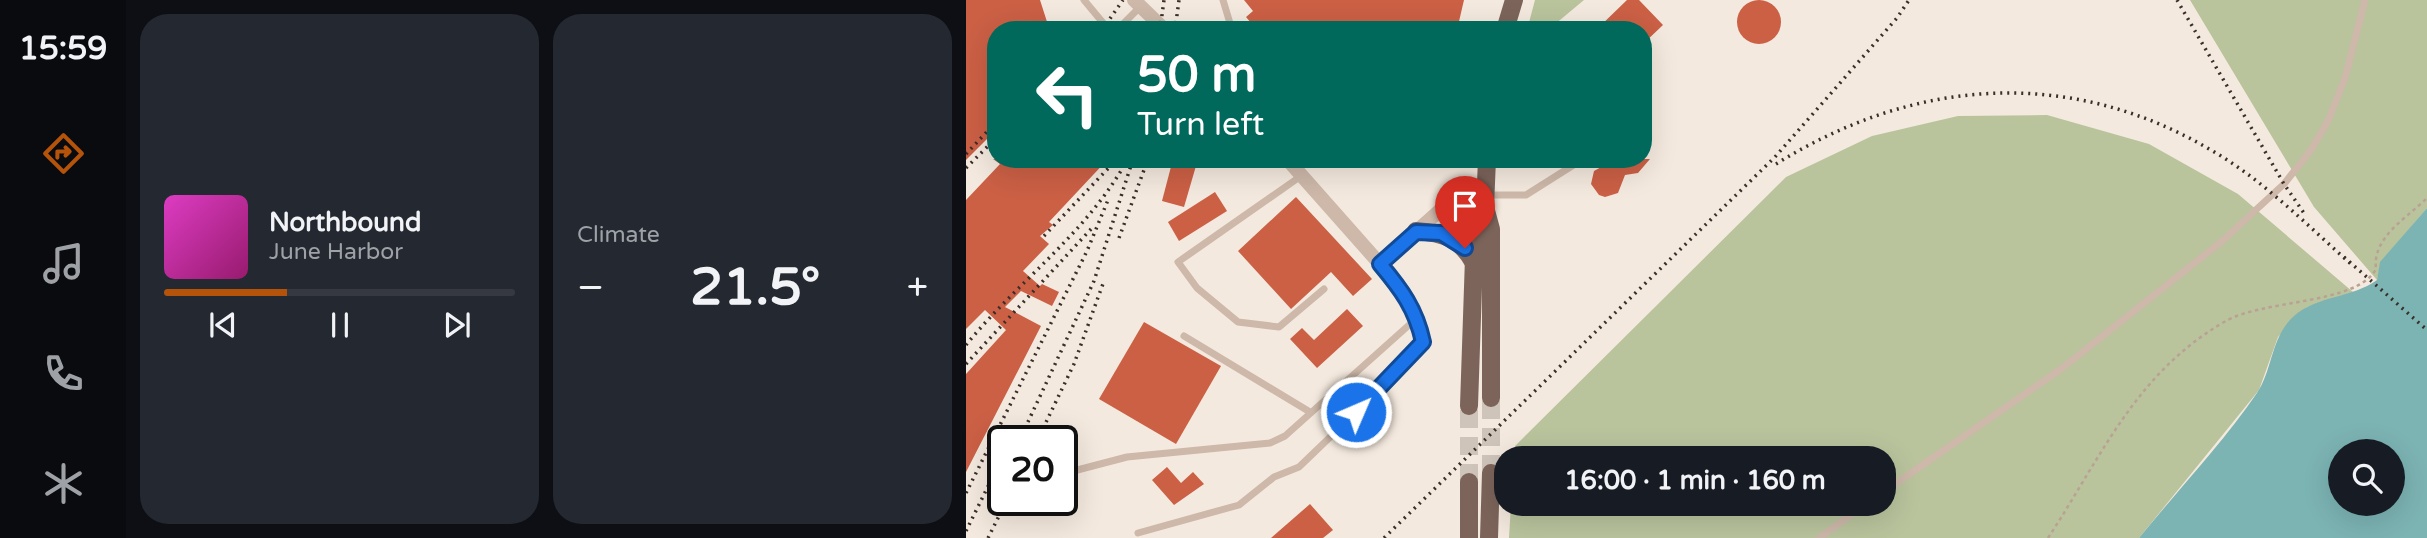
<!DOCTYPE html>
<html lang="en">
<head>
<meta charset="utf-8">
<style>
  :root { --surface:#171b24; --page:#242831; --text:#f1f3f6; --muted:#9ea1a6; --line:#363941; --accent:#b45309 }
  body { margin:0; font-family:"Varela Round",sans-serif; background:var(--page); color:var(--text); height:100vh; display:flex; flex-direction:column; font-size:26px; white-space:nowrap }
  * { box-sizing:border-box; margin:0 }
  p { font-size:23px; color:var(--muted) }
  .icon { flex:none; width:38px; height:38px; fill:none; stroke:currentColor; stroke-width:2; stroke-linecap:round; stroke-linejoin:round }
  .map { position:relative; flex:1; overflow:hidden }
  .panel { display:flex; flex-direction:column; gap:14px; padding:14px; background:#0d0f14; width:840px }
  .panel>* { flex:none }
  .guide { position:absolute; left:21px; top:21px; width:665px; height:147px; border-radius:28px; box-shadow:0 7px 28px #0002; background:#00695c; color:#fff; overflow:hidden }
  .controls { position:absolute; left:1362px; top:439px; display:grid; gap:14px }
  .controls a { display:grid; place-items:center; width:77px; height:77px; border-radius:50%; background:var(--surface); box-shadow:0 7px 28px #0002; font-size:35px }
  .speed { position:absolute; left:21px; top:425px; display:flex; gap:14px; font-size:35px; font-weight:700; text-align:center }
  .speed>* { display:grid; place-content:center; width:91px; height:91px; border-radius:50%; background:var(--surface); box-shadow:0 7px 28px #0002; line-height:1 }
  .speed .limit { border:4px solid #111; border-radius:10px; background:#fff; color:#111 }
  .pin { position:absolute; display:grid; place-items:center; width:60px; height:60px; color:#fff; margin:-72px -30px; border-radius:50% 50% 50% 0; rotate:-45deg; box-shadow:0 0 7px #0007 }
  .pin .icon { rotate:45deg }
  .me { position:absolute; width:77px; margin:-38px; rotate:45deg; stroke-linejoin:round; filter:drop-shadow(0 0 5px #0008) }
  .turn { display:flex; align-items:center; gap:24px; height:147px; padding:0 35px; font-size:32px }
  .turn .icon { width:91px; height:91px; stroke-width:2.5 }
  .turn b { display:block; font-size:49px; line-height:60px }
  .big { font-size:52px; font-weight:800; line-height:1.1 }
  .panel .widget { flex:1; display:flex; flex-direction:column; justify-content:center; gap:10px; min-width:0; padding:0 24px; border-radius:28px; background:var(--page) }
  .song { display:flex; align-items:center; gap:21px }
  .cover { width:84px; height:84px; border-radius:10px; background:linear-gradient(135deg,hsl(310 70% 55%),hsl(320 70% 35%)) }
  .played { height:7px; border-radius:4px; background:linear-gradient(90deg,var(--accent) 35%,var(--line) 35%) }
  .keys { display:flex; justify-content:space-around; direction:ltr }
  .heat { display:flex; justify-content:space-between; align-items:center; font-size:38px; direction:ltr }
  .panel .tiles { flex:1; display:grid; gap:14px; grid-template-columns:repeat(2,1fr) }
  .trip { position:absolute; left:528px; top:446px; width:402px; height:70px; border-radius:28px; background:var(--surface); box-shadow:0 7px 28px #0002; font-weight:800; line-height:70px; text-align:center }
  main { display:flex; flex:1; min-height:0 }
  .dock { display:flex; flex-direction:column; width:126px; justify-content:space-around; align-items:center; background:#090b0e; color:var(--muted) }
  .dock .icon { width:49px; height:49px }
  .dock .on { color:var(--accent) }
  .dock b { font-size:32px; color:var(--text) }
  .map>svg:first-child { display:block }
  .green { fill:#b9c49d }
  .water { fill:#7cb3b3; fill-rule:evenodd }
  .building { fill:#cb6045 }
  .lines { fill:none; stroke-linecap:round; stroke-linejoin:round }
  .primary-tunnel { stroke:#cfc4ba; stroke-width:18; stroke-dasharray:18 9; stroke-linecap:butt }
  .path { stroke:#b9a293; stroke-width:2.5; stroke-dasharray:3.5 3.5; stroke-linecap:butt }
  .service { stroke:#cdb8a9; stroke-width:7 }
  .minor { stroke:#cdb8a9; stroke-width:14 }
  .primary { stroke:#7c645a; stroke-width:18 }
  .rail { stroke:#3a2e29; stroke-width:3.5; stroke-dasharray:2 5; stroke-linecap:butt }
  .route-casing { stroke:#114b97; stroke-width:18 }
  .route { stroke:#1a73e8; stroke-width:12 }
</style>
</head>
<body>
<main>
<nav class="dock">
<b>15:59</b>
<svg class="icon on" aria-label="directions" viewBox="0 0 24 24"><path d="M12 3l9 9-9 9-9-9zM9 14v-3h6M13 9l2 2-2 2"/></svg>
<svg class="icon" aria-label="music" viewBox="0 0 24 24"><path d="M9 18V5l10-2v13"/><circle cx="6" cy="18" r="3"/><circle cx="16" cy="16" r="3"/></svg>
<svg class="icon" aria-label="phone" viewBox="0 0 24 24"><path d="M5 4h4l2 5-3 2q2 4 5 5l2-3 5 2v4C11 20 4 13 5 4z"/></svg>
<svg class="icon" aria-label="climate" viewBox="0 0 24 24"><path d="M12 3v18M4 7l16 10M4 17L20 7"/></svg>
</nav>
<section class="panel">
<div class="tiles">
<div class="widget">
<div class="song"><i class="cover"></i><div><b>Northbound</b><p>June Harbor</p></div></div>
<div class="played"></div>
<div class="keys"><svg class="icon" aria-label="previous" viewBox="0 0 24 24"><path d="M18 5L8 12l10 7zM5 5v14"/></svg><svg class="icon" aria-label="pause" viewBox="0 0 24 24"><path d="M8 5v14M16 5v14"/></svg><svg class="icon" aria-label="next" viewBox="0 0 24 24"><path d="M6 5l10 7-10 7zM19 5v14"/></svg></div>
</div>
<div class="widget"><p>Climate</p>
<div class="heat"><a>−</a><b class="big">21.5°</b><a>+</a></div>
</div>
</div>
</section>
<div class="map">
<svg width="1461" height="538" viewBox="0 0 1461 538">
  <rect width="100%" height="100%" fill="#f4e9de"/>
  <g class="green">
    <polygon points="569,0 618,0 582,30 561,30"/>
    <polygon points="1224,0 1461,0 1461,208 1415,262 1411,280 1348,207"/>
    <polygon points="1081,115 1183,144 1272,194 1387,292 1341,307 1312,337 1293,390 1173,538 543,538 545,504 919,504 919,458 548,458 549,446 820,177 906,136 992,116"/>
  </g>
  <path class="water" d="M1461,208v330h-288c39,-48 83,-94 118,-145 16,-24 14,-57 37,-77 22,-20 58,-18 83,-36l3,-18zM1374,452h52v52h-52z"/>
  <g class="building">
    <circle cx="793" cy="22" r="22"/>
    <polygon points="0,0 74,0 83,28 30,30 30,130 0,160"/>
    <polygon points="278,0 498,0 491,30 291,30 280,17 287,11"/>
    <polygon points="661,0 673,0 697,25 677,44 677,30 630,30"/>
    <polygon points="27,159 142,159 83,222 87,225 74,236 83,244 57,271 74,286 76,284 93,292 86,306 55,291 39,307 75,326 0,472 0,374 40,330 19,310 0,329 0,200 34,164"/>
    <polygon points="207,159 232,159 218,207 196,201"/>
    <polygon points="649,159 684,159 672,173 659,175 652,193 639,197 633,195 625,184 628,171 639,165 650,166"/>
    <polygon points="249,192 261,211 213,241 202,222"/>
    <polygon points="330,197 406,279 387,296 365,272 325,309 272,251"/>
    <polygon points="381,309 397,326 351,368 324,339 336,328 348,340"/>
    <polygon points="178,322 255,366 210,444 133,399"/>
    <polygon points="201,467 215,483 227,472 238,484 208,505 186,480"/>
    <polygon points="344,504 367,530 357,538 305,538"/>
  </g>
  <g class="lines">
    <g class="primary-tunnel">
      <polyline points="525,473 525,398"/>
      <polyline points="503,482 503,406"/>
    </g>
    <path class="path" d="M1082,538c54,-82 87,-164 176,-216 38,-23 133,-17 152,-53 -4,-32 31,-51 51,-71"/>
    <g class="service">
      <polyline points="118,0 143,30"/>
      <polyline points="257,0 266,30"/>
      <polyline points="151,30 174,7"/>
      <polyline points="335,176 212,262 231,288 272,322 313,327 358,289"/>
      <polyline points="519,195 560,195 617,159"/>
      <polyline points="218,336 344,412"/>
      <polyline points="96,474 161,457 304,443 319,436 452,317 439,294 414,265"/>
      <polyline points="919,491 1095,369 1255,242 1318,184 1345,150 1362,121 1379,78 1399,0"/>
      <polyline points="172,533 273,505 308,477 333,467 409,394 457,342 452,317"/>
      <polyline points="853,538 900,504"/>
    </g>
    <g class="minor">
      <polyline points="168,0 199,30"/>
      <polyline points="321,159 414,264 480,205 494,197 519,195"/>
    </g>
    <g class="primary">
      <polyline points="539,30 548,0"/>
      <polyline points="521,159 519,207 525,229 525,398"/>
      <path d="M450,231c28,2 44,7 58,32"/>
      <polyline points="503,406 509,228 519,207"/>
      <polyline points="503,482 503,538"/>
      <polyline points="523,538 525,473"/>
    </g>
    <g class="rail">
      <polyline points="1211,0 1318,184 1340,216"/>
      <polyline points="136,30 157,0"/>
      <polyline points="194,30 198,0"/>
      <polyline points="209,30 213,0"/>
      <polyline points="0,154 30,122"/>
      <path d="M810,164c140,-87 296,-98 440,-11 49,29 92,73 135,111"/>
      <polyline points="0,168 30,138"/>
      <polyline points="78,236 151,159"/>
      <polyline points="153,238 182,159"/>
      <polyline points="1378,257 1461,330"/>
      <path d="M0,345c51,-63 120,-111 160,-183"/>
      <polyline points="0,364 126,228"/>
      <polyline points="53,441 128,281 167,159"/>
      <polyline points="71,441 108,364 138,281"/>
      <polyline points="0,493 121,251 142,200"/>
      <polyline points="0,531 37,456"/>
      <polyline points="22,538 41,500"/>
      <polyline points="418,538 809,157 931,18 943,0"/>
    </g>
  </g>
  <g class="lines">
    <defs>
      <path id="route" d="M390,412l67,-70c-7,-33 -22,-53 -43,-78l36,-32 25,1 24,15"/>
    </defs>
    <use href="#route" class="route-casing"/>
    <use href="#route" class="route"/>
  </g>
</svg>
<div class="controls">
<a><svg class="icon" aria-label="search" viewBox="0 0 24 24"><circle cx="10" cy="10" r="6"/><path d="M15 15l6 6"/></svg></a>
</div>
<div class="speed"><div class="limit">20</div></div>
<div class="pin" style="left:499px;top:248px;background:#d93025"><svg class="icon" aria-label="arrive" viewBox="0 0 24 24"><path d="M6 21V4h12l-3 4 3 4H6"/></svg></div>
<svg class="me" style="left:390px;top:412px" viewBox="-20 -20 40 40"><circle r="17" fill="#1a73e8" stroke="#fff" stroke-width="3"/><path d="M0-11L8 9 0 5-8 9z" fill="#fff"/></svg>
<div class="trip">16:00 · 1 min · 160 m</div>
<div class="guide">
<div class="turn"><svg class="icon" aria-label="left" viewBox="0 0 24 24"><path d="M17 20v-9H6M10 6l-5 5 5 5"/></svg><div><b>50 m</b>Turn left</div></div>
</div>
</div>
</main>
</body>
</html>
